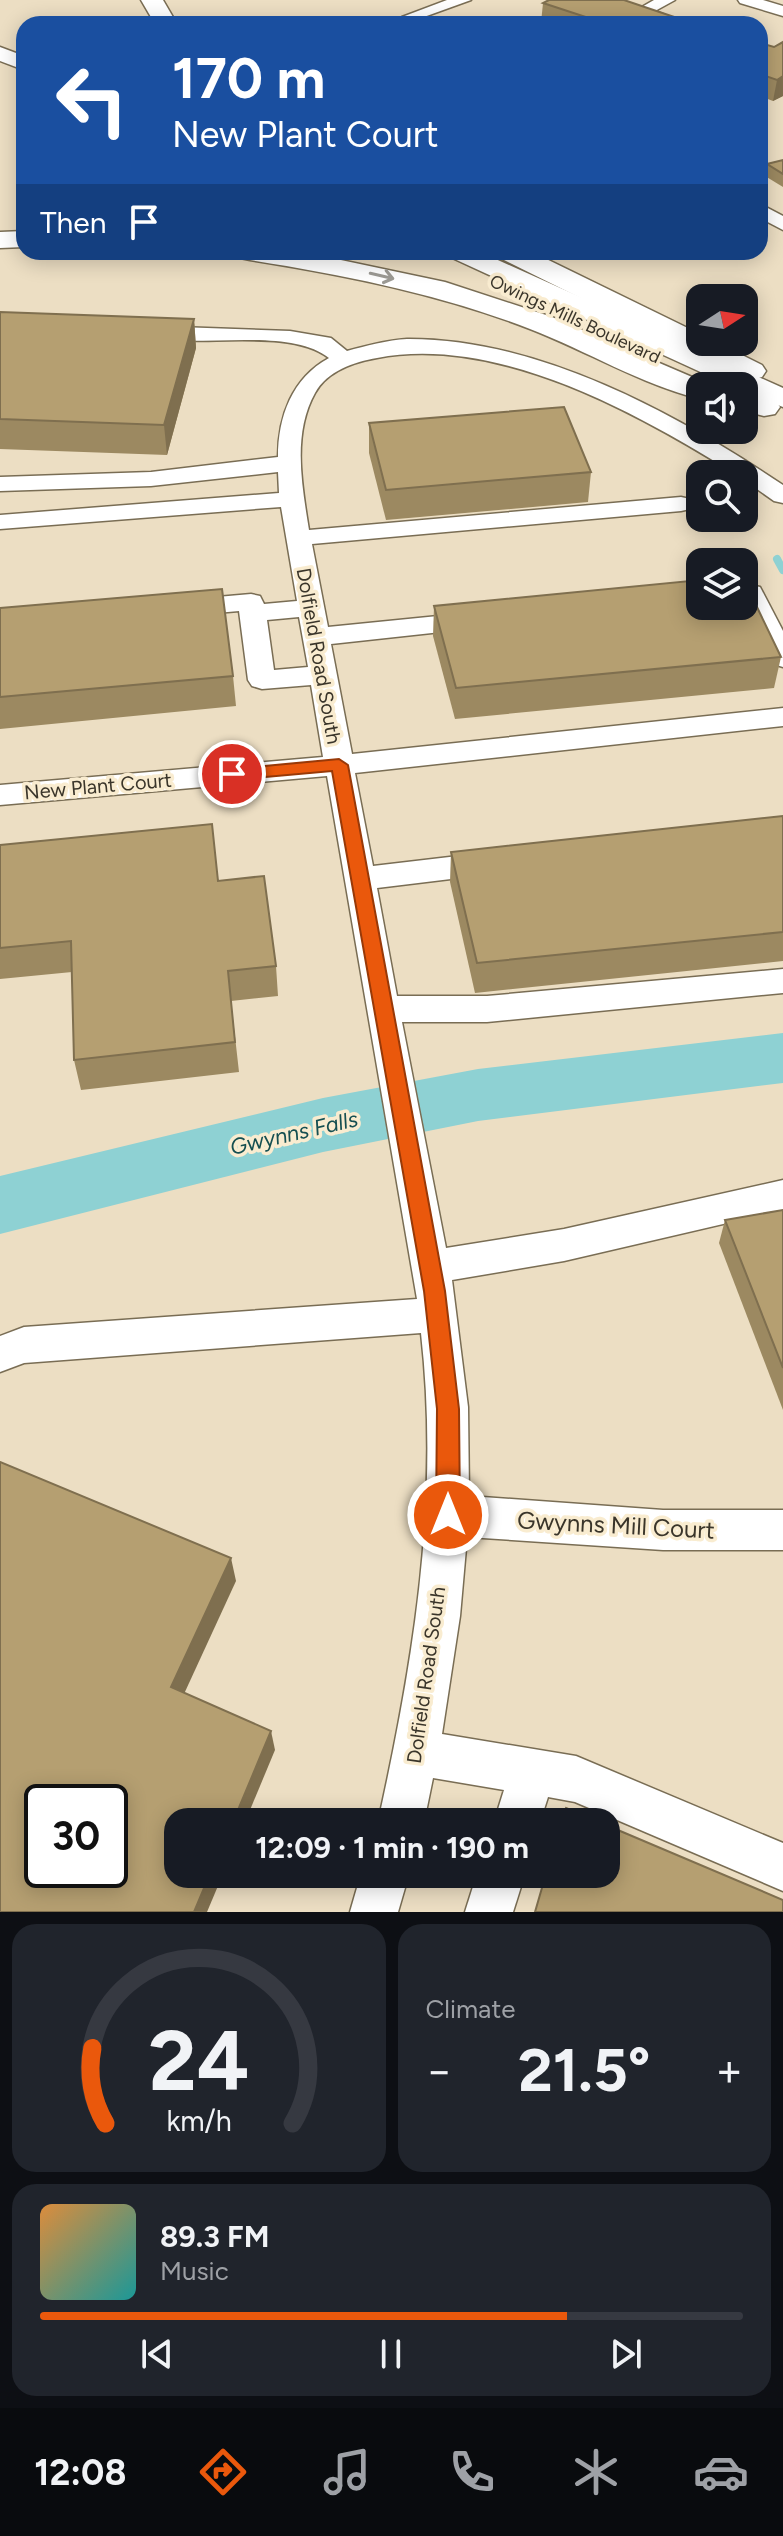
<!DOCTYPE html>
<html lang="en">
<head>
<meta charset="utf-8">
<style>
  :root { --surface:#171b24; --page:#20242c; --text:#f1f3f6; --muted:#9ea1a6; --line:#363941; --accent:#ea580c }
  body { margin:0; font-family:Figtree,sans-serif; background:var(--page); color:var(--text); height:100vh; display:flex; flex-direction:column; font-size:30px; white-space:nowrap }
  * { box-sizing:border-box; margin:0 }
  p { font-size:26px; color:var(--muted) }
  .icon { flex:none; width:44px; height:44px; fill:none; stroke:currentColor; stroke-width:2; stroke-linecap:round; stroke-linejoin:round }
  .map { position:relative; height:1912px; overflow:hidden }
  .sheet { display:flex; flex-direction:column; gap:12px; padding:12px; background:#0d0f14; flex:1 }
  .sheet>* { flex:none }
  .hud { position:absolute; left:16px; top:16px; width:752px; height:244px; border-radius:24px; box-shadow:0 4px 20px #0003; background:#1a4fa0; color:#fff; overflow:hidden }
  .needle { width:52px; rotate:78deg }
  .tools { position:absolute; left:686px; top:284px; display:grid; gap:16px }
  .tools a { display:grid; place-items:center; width:72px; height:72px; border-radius:16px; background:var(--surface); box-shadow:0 4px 20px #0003; font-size:40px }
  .speed { position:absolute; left:24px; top:1784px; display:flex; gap:16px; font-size:40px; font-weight:700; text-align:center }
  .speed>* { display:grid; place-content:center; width:104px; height:104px; border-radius:50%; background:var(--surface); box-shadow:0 4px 20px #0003; line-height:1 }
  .speed .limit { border:4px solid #111; border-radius:12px; background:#fff; color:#111 }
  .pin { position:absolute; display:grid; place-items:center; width:68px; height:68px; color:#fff; margin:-34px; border:4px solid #fff; border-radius:50%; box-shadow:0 2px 8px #0007 }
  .me { position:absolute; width:88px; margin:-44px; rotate:0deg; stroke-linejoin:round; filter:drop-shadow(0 0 6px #0008) }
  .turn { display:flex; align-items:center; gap:28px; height:168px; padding:0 24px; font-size:36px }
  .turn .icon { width:104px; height:104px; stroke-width:2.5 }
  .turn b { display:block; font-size:56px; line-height:68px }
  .then { display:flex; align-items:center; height:76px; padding:0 24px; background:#0003; gap:16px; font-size:30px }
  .big { font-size:60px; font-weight:700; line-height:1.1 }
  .sheet .widget { flex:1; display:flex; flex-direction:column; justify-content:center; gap:12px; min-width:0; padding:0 28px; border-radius:24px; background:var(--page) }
  .sheet .dial { align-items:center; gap:0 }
  .dial svg { height:208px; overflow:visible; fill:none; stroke:var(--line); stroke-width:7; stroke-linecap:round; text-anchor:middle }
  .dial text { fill:var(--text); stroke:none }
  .song { display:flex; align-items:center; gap:24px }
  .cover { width:96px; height:96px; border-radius:12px; background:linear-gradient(135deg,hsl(30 70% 55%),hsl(180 70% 35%)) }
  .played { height:8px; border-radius:4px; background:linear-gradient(90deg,var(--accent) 75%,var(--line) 75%) }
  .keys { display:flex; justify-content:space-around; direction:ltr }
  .heat { display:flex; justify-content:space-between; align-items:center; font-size:44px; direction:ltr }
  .sheet .tiles { flex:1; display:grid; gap:12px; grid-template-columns:1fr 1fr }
  .widget:last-child { grid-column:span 2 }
  .trip { position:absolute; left:164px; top:1808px; width:456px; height:80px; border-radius:24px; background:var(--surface); box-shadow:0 4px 20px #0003; font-weight:700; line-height:80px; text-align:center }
  .dock { display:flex; height:128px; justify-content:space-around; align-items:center; background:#090b0e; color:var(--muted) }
  .dock .icon { width:56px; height:56px }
  .dock .current { color:var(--accent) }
  .dock b { font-size:36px; color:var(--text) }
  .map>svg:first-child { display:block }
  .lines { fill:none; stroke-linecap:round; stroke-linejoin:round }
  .stream { stroke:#8ed1d3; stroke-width:8 }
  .river { fill:#8ed1d3; fill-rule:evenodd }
  .minor-casing { stroke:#796d54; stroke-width:3 }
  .major-casing { stroke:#796d54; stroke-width:3 }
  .highway-casing { stroke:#796d54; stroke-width:3 }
  .minor { fill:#fff; fill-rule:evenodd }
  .major { fill:#fff; fill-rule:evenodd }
  .highway { fill:#fff; fill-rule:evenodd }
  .wall { fill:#9c8961 }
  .shaded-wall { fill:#7f6f4f }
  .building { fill:#b59f71; stroke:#7f6f4f; stroke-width:2; fill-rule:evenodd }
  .oneway { stroke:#9c9a94 }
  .route { fill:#ea580c; stroke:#983908; stroke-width:2 }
  .labels { text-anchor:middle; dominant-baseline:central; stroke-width:7; stroke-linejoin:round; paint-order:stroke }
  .far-street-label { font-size:18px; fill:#3a352a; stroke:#f9ecd0 }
  .street-label { font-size:20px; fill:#3a352a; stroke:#f9ecd0 }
  .water-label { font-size:22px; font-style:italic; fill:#154f51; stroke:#f9ecd0 }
  .near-street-label { font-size:24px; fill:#3a352a; stroke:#f9ecd0 }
</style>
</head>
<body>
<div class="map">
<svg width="783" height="1912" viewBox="0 0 783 1912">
  <rect width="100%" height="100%" fill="#ecdec3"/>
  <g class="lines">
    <polyline class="stream" points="777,559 783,570"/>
    <polygon class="river" points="783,1033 783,1083 478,1121 323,1152 0,1234 0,1176 323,1098 478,1069"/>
    <defs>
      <g id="minor">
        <polygon points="447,0 471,0 410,22 402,17"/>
        <polygon points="654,0 675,0 655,11 686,24 662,24 633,12"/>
        <polygon points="738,0 763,0 783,6 783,16 740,3"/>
        <polygon points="760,204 783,216 783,230 760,218"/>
        <path d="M151,326l139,5 41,7 16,13c18,-5 41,-11 60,-12 131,-1 270,75 376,146v18l-9,-2 -30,-21v-6h-9c-99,-62 -238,-139 -358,-116 -23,4 -50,13 -62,35 -23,41 -13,93 -6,137l372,-33 9,2 3,5 -3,5 -9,2 -369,33 16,83 150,-15 9,2 4,6 -4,6 -9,2 -147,16 21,110 431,-46v18l-428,47 18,93 119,-14 11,3 4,8 -4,8 -11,3 -115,14 20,108h90l296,-27v24l-296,29h-85l44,226 118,-19 219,-49v30l-219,51 -112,19 16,127 1,89 194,14h120v40h-120l-196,-13 -7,79 -18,118 134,22 207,87v48l-208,-89 -27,-5 -8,25h-46l10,-32 -71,-12 -9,44h-46c36,-162 62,-322 43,-489l-397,30 -24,9v-36l24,-9 393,-28 -90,-523 -327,29v-20l323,-28 -12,-72 -49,4 -10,-3 -4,-6 -9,-69 -56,5 -9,-2 -4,-6 4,-6 9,-2 68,-6 9,2 4,8 33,-3 -16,-94 -281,22v-14l279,-22 -1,-21 -127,14 -151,5v-14l151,-5 127,-15c0,-40 14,-79 51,-99 -41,-32 -134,-9 -186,-21l-3,-5 3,-5zM299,617l9,50 -34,3 -7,-50z"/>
        <polygon points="751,585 760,587 783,631 783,667 773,664 770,658 744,605 744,586"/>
        <polygon points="361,1874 409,1874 398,1912 350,1912"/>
        <polygon points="477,1874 525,1874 513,1912 465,1912"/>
      </g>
      <g id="major">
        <polygon points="0,47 24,56 24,70 0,61"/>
        <polygon points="446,252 480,252 783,388 783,407 744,392 744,386 731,386 450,257"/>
      </g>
      <g id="highway">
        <polygon points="141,0 163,0 177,24 155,24"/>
        <polygon points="24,231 24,247 0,248 0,232"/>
        <path d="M236,252h67l142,30 107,35 161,69h-13v13c-60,-15 -113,-48 -170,-70 -90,-35 -185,-54 -280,-69l-10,-2z"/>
        <polygon points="496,252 532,252 700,334 700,342 716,342 762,365 766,371 762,377 751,380 740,377 500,258"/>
        <polygon points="744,392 775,400 780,407 775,414 764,416 744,411"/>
      </g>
    </defs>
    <use href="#minor" class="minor-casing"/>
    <use href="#major" class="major-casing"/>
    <use href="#highway" class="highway-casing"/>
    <use href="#minor" class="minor"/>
    <use href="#major" class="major"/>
    <use href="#highway" class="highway"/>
  </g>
  <g class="wall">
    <polygon points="543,3 695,24 544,24 541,23"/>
    <polygon points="783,42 783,96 773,101 760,96 760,43 774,47"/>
    <polygon points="783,160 783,187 765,176 767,164"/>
    <polygon points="0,312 194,319 196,348 167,455 0,449"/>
    <polygon points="369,423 591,472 588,502 386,520 369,453"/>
    <polygon points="434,606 781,657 774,688 455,719 433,636"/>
    <polygon points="0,608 233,676 236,706 0,729"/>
    <polygon points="783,816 783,961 475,993 450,882 451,852"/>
    <polygon points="0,845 276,966 278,996 231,1001 239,1072 81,1090 74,1060 72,972 0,979"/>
    <polygon points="783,1210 783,1410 719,1243 725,1220"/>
  </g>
  <g class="shaded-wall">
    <polygon points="783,76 783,96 773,101 777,80"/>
    <polygon points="194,319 196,348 167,455 164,425"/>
    <polygon points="231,1558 236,1581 178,1707 171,1687"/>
    <polygon points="271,1731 275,1750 245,1822 233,1822"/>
    <polygon points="210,1874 223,1874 207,1912 194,1912"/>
  </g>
  <g class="building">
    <polygon points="549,0 624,0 695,24 607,24 543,3"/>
    <polygon points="783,42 783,76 777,80 760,74 760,43 774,47"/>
    <polygon points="783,160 783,174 767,164"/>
    <polygon points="0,312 194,319 164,425 0,419"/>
    <polygon points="564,407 591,472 386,490 369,423"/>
    <polygon points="700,580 700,606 744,606 744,580 781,657 456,688 434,606"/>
    <polygon points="222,589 233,676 0,697 0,608"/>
    <polygon points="783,816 783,932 477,963 451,852"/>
    <polygon points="212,824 218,881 264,876 276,966 228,971 235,1042 74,1060 71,941 0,948 0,845"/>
    <polygon points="783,1210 783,1368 725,1220"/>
    <path d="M0,1462l231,96 -60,129 100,44 -38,91h-55v52h32l-16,38h-194zM42,1802h68v68h-68z"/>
    <polygon points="566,1808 598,1822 561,1822"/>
    <polygon points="606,1825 783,1900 783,1912 535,1912 546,1874 606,1874"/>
  </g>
  <defs><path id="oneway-shaft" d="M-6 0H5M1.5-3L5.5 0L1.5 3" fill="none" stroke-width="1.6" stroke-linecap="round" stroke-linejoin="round" transform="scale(2)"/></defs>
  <use class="oneway" href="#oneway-shaft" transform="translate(382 276) rotate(13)"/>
  <polygon class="route" points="339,759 348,765 445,1291 459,1409 460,1515 457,1523 448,1526 440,1523 436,1515 437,1409 424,1291 332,771 232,780 224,774 232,769"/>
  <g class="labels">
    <g class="far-street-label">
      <text transform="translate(575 319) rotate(25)">Owings Mills Boulevard</text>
    </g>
    <g class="street-label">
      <text transform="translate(319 656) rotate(80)">Dolfield Road South</text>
      <text transform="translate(98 786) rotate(-5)">New Plant Court</text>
      <text transform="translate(426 1675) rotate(-82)">Dolfield Road South</text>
    </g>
    <g class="water-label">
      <text transform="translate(294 1133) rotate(-13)">Gwynns Falls</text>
    </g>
    <g class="near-street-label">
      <text transform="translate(616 1525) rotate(3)">Gwynns Mill Court</text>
    </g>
  </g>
</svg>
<div class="tools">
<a><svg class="needle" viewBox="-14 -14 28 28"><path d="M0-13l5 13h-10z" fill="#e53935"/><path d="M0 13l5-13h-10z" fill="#9ea1a6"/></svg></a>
<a><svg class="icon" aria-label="sound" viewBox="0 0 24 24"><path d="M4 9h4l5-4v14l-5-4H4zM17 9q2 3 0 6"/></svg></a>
<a><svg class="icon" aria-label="search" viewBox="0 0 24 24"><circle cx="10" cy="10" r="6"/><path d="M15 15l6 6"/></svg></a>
<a><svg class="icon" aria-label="layers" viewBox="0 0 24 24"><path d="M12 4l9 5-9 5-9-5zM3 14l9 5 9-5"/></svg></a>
</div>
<div class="speed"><div class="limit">30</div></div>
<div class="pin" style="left:232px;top:774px;background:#d93025"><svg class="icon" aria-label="arrive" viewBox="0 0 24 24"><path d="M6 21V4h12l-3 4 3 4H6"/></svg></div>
<svg class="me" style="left:448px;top:1515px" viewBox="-20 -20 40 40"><circle r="17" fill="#ea580c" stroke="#fff" stroke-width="3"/><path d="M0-11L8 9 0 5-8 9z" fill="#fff"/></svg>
<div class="trip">12:09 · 1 min · 190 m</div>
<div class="hud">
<div class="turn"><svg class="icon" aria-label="left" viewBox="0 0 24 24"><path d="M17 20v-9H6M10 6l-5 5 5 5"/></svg><div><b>170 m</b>New Plant Court</div></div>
<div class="then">Then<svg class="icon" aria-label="arrive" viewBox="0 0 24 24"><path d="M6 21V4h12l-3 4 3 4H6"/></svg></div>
</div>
</div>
<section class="sheet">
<div class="tiles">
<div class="widget dial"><svg viewBox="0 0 100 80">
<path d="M14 69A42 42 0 1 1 86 69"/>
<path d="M14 69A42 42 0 0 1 9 40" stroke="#ea580c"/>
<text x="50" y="56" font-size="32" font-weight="700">24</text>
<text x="50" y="72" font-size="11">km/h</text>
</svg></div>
<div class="widget"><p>Climate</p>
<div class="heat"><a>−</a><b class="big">21.5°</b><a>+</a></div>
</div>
<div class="widget">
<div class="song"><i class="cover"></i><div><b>89.3 FM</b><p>Music</p></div></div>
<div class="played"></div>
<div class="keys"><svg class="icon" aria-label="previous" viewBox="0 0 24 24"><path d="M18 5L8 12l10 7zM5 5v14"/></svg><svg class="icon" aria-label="pause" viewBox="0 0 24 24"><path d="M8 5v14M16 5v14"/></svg><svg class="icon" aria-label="next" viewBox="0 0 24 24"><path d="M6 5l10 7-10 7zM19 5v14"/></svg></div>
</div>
</div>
</section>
<nav class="dock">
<b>12:08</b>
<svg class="icon current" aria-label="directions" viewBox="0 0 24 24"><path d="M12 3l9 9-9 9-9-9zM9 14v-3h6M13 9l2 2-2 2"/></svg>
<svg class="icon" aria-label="music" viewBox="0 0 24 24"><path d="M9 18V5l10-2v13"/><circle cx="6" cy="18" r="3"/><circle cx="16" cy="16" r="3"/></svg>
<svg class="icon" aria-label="phone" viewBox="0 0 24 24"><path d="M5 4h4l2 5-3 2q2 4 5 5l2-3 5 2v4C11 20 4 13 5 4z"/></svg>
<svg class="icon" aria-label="climate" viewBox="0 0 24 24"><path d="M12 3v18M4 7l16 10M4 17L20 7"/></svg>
<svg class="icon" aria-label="car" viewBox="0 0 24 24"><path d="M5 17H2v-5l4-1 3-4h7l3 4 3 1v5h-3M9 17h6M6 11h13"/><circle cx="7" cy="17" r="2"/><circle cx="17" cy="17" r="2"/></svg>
</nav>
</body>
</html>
